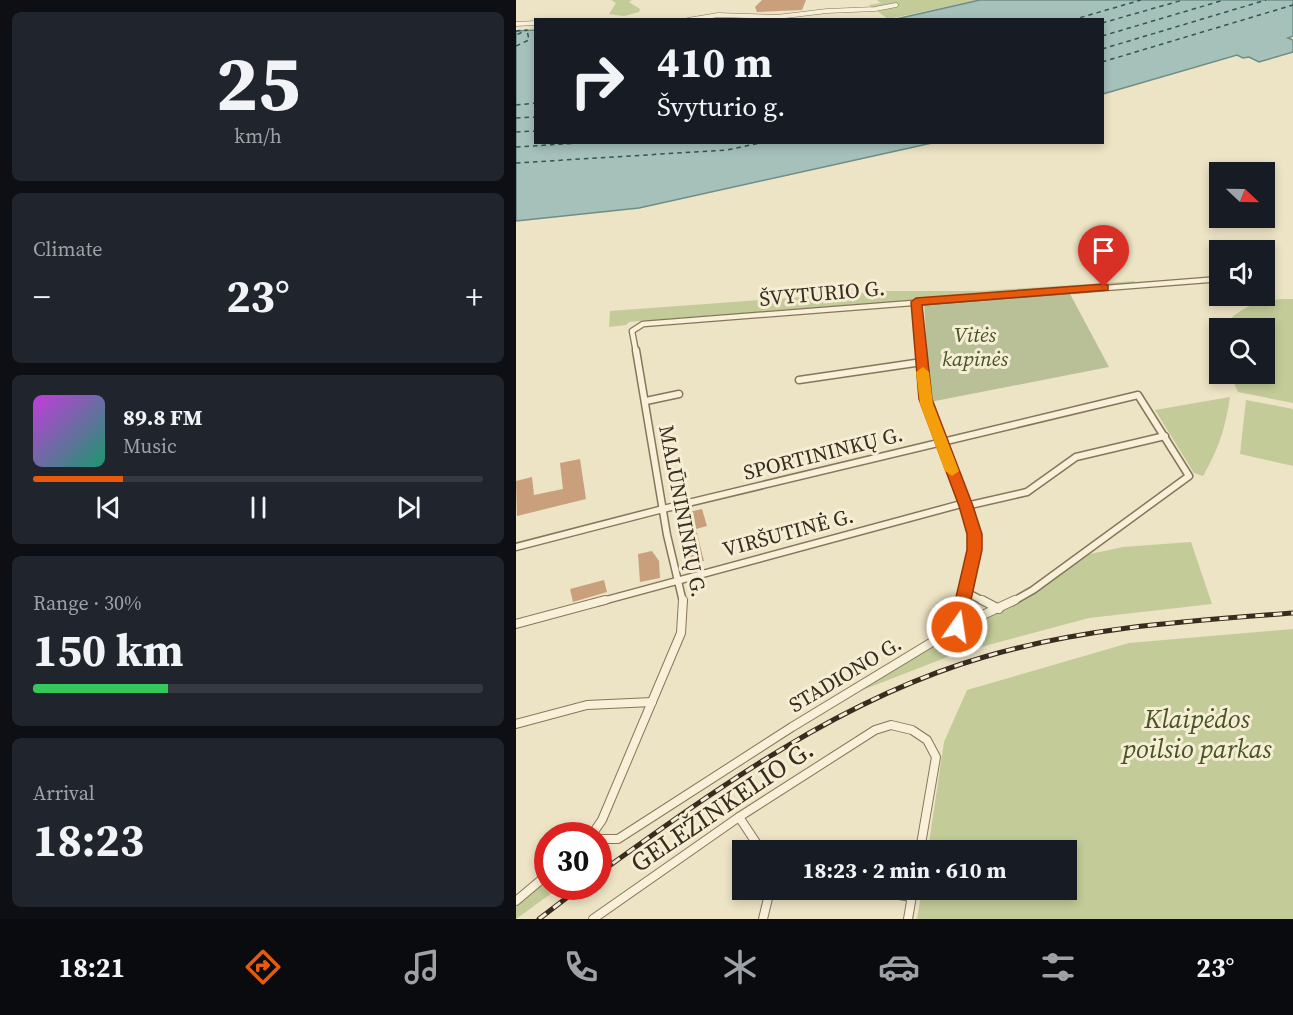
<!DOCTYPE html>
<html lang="en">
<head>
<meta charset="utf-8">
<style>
  :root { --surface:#171b24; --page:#20242c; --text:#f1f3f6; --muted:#9ea1a6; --line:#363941; --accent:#ea580c }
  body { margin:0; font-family:"Source Serif 4",serif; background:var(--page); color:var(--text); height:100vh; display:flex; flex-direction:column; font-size:22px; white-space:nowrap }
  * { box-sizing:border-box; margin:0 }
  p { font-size:20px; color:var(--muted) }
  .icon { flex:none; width:33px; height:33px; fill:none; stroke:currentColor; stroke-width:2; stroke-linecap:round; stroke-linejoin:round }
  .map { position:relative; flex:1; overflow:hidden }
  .sheet { display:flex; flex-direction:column; gap:12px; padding:12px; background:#0d0f14; width:516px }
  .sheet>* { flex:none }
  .guide { position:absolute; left:18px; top:18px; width:570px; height:126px; border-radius:0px; box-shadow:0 3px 9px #0003; background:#171b24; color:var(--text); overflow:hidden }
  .needle { width:39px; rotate:112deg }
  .controls { position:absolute; left:693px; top:162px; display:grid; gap:12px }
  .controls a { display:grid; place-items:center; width:66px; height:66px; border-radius:0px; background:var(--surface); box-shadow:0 3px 9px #0003; font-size:30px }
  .speed { position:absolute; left:18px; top:822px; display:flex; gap:12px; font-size:30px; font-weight:700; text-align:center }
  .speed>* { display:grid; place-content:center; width:78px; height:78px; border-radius:50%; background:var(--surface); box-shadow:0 3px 9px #0003; line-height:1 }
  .speed .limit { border:9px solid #d22; background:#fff; color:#111 }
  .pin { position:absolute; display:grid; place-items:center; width:51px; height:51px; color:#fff; margin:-62px -26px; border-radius:50% 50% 50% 0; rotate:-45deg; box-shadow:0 0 6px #0007 }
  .pin .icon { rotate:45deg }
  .me { position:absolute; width:66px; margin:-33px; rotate:13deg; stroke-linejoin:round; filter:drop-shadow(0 0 4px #0008) }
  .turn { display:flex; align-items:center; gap:21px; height:126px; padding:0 24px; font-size:27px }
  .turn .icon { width:78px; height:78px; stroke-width:2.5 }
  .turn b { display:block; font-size:42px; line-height:51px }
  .big { font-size:45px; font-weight:700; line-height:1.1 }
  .sheet .card { flex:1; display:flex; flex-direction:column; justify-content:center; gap:9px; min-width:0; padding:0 21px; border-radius:9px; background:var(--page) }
  .sheet .dial { align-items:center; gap:0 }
  .dial b { font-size:78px; line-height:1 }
  .song { display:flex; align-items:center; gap:18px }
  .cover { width:72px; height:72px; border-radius:9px; background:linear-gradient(135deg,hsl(290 70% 55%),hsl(160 70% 35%)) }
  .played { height:6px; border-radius:3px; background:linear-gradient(90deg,var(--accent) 20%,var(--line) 20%) }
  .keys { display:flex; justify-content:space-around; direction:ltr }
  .heat { display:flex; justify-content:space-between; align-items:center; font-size:33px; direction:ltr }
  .charge { height:9px; border-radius:4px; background:linear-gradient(90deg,#34c759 30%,var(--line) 0) }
  .trip { position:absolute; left:216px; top:840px; width:345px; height:60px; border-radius:0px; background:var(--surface); box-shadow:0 3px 9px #0003; font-weight:700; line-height:60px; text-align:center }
  .menu { display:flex; height:96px; justify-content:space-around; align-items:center; background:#090b0e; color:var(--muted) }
  .menu .icon { width:42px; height:42px }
  .menu .selected { color:var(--accent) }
  .menu b { font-size:27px; color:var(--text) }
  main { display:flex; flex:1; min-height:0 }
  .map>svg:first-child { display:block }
  .green { fill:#c3cb99 }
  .cemetery { fill:#b9c098 }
  .water { fill:#a6c0ba; stroke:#6d8e88; stroke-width:1.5 }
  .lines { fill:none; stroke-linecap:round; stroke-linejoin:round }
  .ferry { stroke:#2f5756; stroke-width:1.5; stroke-dasharray:4.5 4; stroke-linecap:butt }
  .building { fill:#caa07c }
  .street-far3-casing { stroke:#87755b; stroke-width:5 }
  .street-far2-casing { stroke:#87755b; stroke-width:7 }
  .street-far1-casing { stroke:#87755b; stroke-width:9 }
  .street-casing { stroke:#87755b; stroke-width:10 }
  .street-far3 { stroke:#f8f0d8; stroke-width:4 }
  .street-far2 { stroke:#f8f0d8; stroke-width:4.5 }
  .street-far1 { stroke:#f8f0d8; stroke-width:6 }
  .street { stroke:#f8f0d8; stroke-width:8 }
  .rail-casing { stroke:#382c1f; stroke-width:5 }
  .rail { stroke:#f5edd4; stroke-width:3; stroke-dasharray:9; stroke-linecap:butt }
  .route { fill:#ea580c; stroke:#983908; stroke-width:1.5 }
  .slow { fill:#f59e0b }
  .labels { text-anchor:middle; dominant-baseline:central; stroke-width:6; stroke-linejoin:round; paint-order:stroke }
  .street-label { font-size:21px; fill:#382c1f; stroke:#f5edd4 }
  .park-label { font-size:21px; font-style:italic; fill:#465426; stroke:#f5edd4 }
  .near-park-label { font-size:26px; font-style:italic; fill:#465426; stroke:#f5edd4 }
  .near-street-label { font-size:26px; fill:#382c1f; stroke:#f5edd4 }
</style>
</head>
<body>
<main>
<section class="sheet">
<div class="card dial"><b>25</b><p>km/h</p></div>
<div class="card"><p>Climate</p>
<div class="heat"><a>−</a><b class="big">23°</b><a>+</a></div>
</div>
<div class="card">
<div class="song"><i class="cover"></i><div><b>89.8 FM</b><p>Music</p></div></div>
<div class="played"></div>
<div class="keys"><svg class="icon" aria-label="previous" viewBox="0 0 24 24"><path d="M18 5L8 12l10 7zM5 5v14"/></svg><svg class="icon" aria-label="pause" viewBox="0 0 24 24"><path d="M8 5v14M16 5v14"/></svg><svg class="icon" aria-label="next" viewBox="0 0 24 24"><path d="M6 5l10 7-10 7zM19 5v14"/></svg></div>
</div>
<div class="card"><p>Range · 30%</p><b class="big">150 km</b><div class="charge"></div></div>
<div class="card"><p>Arrival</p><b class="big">18:23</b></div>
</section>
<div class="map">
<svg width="777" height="919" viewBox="0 0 777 919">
  <rect width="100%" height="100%" fill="#ede3c5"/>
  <g class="green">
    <polygon points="95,0 116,0 113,2 124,9 123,12 108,16 93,14 100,3"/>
    <polygon points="361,0 464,0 372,19 353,5 365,3"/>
    <polygon points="618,281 619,283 113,322 110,325 93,327 94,311 368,291 465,291"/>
    <path d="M777,299v104l-55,-11 -8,-18h34v-46h-40c13,-23 44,-30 69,-29z"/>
    <path d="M714,397c-5,32 -11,51 -27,79l-9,-3 -39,-63z"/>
    <polygon points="730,400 777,409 777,466 724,454"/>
    <polygon points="675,542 696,604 573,618 439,654 349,689 347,688 429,639 507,601 574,554 607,547"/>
    <polygon points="777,629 777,919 401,919 406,890 550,890 550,850 412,850 428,742 451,690 613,643"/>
    <polygon points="31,880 32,886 44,887 0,919 0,906"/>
  </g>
  <polygon class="cemetery" points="553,292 593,367 414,402 408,303"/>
  <g class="water">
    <polygon points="464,0 777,0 777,36 772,38 777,40 777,52 743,62 733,57 727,58 721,55 587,94 586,20 380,19"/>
    <polygon points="19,30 20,142 416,143 123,208 0,221 0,31"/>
  </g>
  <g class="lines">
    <g class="ferry">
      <polyline points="556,20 625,0"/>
      <polyline points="586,23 667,0"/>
      <polyline points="0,31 11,30 0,35"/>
      <polyline points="586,36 708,0"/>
      <polyline points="0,46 13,40 11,30"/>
      <polyline points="586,49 750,0"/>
      <polyline points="586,62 777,5"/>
      <polyline points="0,105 20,103"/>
      <polyline points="0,118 20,117"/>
      <polyline points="0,132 20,131"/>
      <polyline points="0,147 79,142"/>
      <polyline points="0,163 211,150 249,142"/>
    </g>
  </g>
  <g class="building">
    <polygon points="246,0 290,0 286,10 241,12 239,7"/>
    <polygon points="64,459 70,499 1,516 0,481 16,477 18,495 47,489 44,463"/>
    <polygon points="186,509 191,526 180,529 188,561 171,565 163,532 168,530 164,514"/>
    <polygon points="136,551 143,561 144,578 124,582 122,554"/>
    <polygon points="88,580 91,592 57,602 54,589"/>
  </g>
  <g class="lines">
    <defs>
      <g id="street-far3">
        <polyline points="172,20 202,15 261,17 311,11 359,9 380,5"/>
        <polyline points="0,24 20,23"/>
      </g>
      <g id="street-far2">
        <polyline points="748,277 754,277"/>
        <polyline points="400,302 405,352"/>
        <polyline points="120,352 116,331 127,324 704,279"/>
      </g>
      <g id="street-far1">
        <polyline points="120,350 151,535 167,602"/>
        <polyline points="404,350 409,399 450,506 458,534 458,550 447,602"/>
        <polyline points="283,380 406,362"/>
        <polyline points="130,401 163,394"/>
        <polyline points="450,506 511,492 560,457 649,436"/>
        <polyline points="0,547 147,509 622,395 673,476 517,590 496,602"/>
        <polyline points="450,592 469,602"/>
        <polyline points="83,602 449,503"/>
      </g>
      <g id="street">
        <polyline points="466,600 483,609"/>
        <polyline points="0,624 89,600"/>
        <polyline points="441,627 447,600"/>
        <polyline points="0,724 71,705 136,702"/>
        <polyline points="223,817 245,850"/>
        <polyline points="75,836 86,820 165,633 167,600"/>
        <polyline points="82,839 102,839 276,727 441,627 499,600"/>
        <polyline points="355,890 395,897"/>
        <polyline points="0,901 32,874"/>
        <polyline points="77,919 223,817 359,730 375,725 396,730 411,740 420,757 404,850"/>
        <polyline points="247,919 254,890"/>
        <polyline points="392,919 397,890"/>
      </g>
    </defs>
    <use href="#street-far3" class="street-far3-casing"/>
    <use href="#street-far2" class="street-far2-casing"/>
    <use href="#street-far1" class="street-far1-casing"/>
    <use href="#street" class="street-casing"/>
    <use href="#street-far3" class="street-far3"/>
    <use href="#street-far2" class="street-far2"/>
    <use href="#street-far1" class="street-far1"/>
    <use href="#street" class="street"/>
    <defs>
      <g id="rail">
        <path d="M82,874c118,-85 244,-176 386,-217 101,-30 205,-36 309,-44"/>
        <polyline points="23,919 66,886"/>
      </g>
    </defs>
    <use href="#rail" class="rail-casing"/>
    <use href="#rail" class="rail"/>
  </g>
  <polygon class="route" points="588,284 592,285 592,290 406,305 416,399 457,506 466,534 466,550 449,627 447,632 441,634 436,632 433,627 451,550 451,534 443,506 403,399 395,302 400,298"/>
  <polygon class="slow" points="407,367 413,372 417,404 443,471 436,476 429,471 404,404 400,372"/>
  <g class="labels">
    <g class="street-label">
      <text transform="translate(306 293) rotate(-5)">ŠVYTURIO G.</text>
      <text transform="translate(307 453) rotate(-14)">SPORTININKŲ G.</text>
      <text transform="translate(167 511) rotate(79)">MALŪNININKŲ G.</text>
      <text transform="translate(272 532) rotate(-15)">VIRŠUTINĖ G.</text>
      <text transform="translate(329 674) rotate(-31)">STADIONO G.</text>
    </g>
    <g class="park-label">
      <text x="459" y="334">Vitės<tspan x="459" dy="24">kapinės</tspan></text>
    </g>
    <g class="near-park-label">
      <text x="681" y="719">Klaipėdos<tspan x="681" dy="30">poilsio parkas</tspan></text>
    </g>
    <g class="near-street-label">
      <text transform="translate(206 806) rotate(-34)">GELEŽINKELIO G.</text>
    </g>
  </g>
</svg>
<div class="controls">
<a><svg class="needle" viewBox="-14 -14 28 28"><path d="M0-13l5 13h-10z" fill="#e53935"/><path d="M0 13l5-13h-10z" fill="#9ea1a6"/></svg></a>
<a><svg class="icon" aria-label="sound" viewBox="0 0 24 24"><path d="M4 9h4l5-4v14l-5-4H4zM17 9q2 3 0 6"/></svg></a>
<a><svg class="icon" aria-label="search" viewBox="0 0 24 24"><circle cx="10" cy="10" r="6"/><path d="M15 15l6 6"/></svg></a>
</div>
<div class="speed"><div class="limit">30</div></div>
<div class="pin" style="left:588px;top:287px;background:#d93025"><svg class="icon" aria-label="arrive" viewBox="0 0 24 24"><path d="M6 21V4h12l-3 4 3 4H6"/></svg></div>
<svg class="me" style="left:441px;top:627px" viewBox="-20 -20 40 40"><circle r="17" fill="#ea580c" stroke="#fff" stroke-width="3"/><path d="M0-11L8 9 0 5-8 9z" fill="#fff"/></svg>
<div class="trip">18:23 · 2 min · 610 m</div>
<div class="guide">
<div class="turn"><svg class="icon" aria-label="right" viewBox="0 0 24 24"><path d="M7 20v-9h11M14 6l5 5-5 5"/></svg><div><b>410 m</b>Švyturio g.</div></div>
</div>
</div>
</main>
<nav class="menu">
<b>18:21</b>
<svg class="icon selected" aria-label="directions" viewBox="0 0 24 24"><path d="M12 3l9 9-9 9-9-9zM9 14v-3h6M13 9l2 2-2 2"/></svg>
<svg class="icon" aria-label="music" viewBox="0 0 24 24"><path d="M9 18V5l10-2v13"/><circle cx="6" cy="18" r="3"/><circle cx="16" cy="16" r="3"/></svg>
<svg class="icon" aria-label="phone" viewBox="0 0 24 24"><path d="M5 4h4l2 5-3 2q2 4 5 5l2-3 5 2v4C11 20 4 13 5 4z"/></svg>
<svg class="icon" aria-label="climate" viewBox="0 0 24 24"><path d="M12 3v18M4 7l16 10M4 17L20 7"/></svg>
<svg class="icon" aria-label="car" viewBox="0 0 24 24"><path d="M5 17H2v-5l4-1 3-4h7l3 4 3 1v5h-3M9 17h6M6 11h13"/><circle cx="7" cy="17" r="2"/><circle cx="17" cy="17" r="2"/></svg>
<svg class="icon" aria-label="filters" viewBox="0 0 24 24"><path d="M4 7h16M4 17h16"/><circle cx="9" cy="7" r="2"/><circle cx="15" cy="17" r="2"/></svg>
<b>23°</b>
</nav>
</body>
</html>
